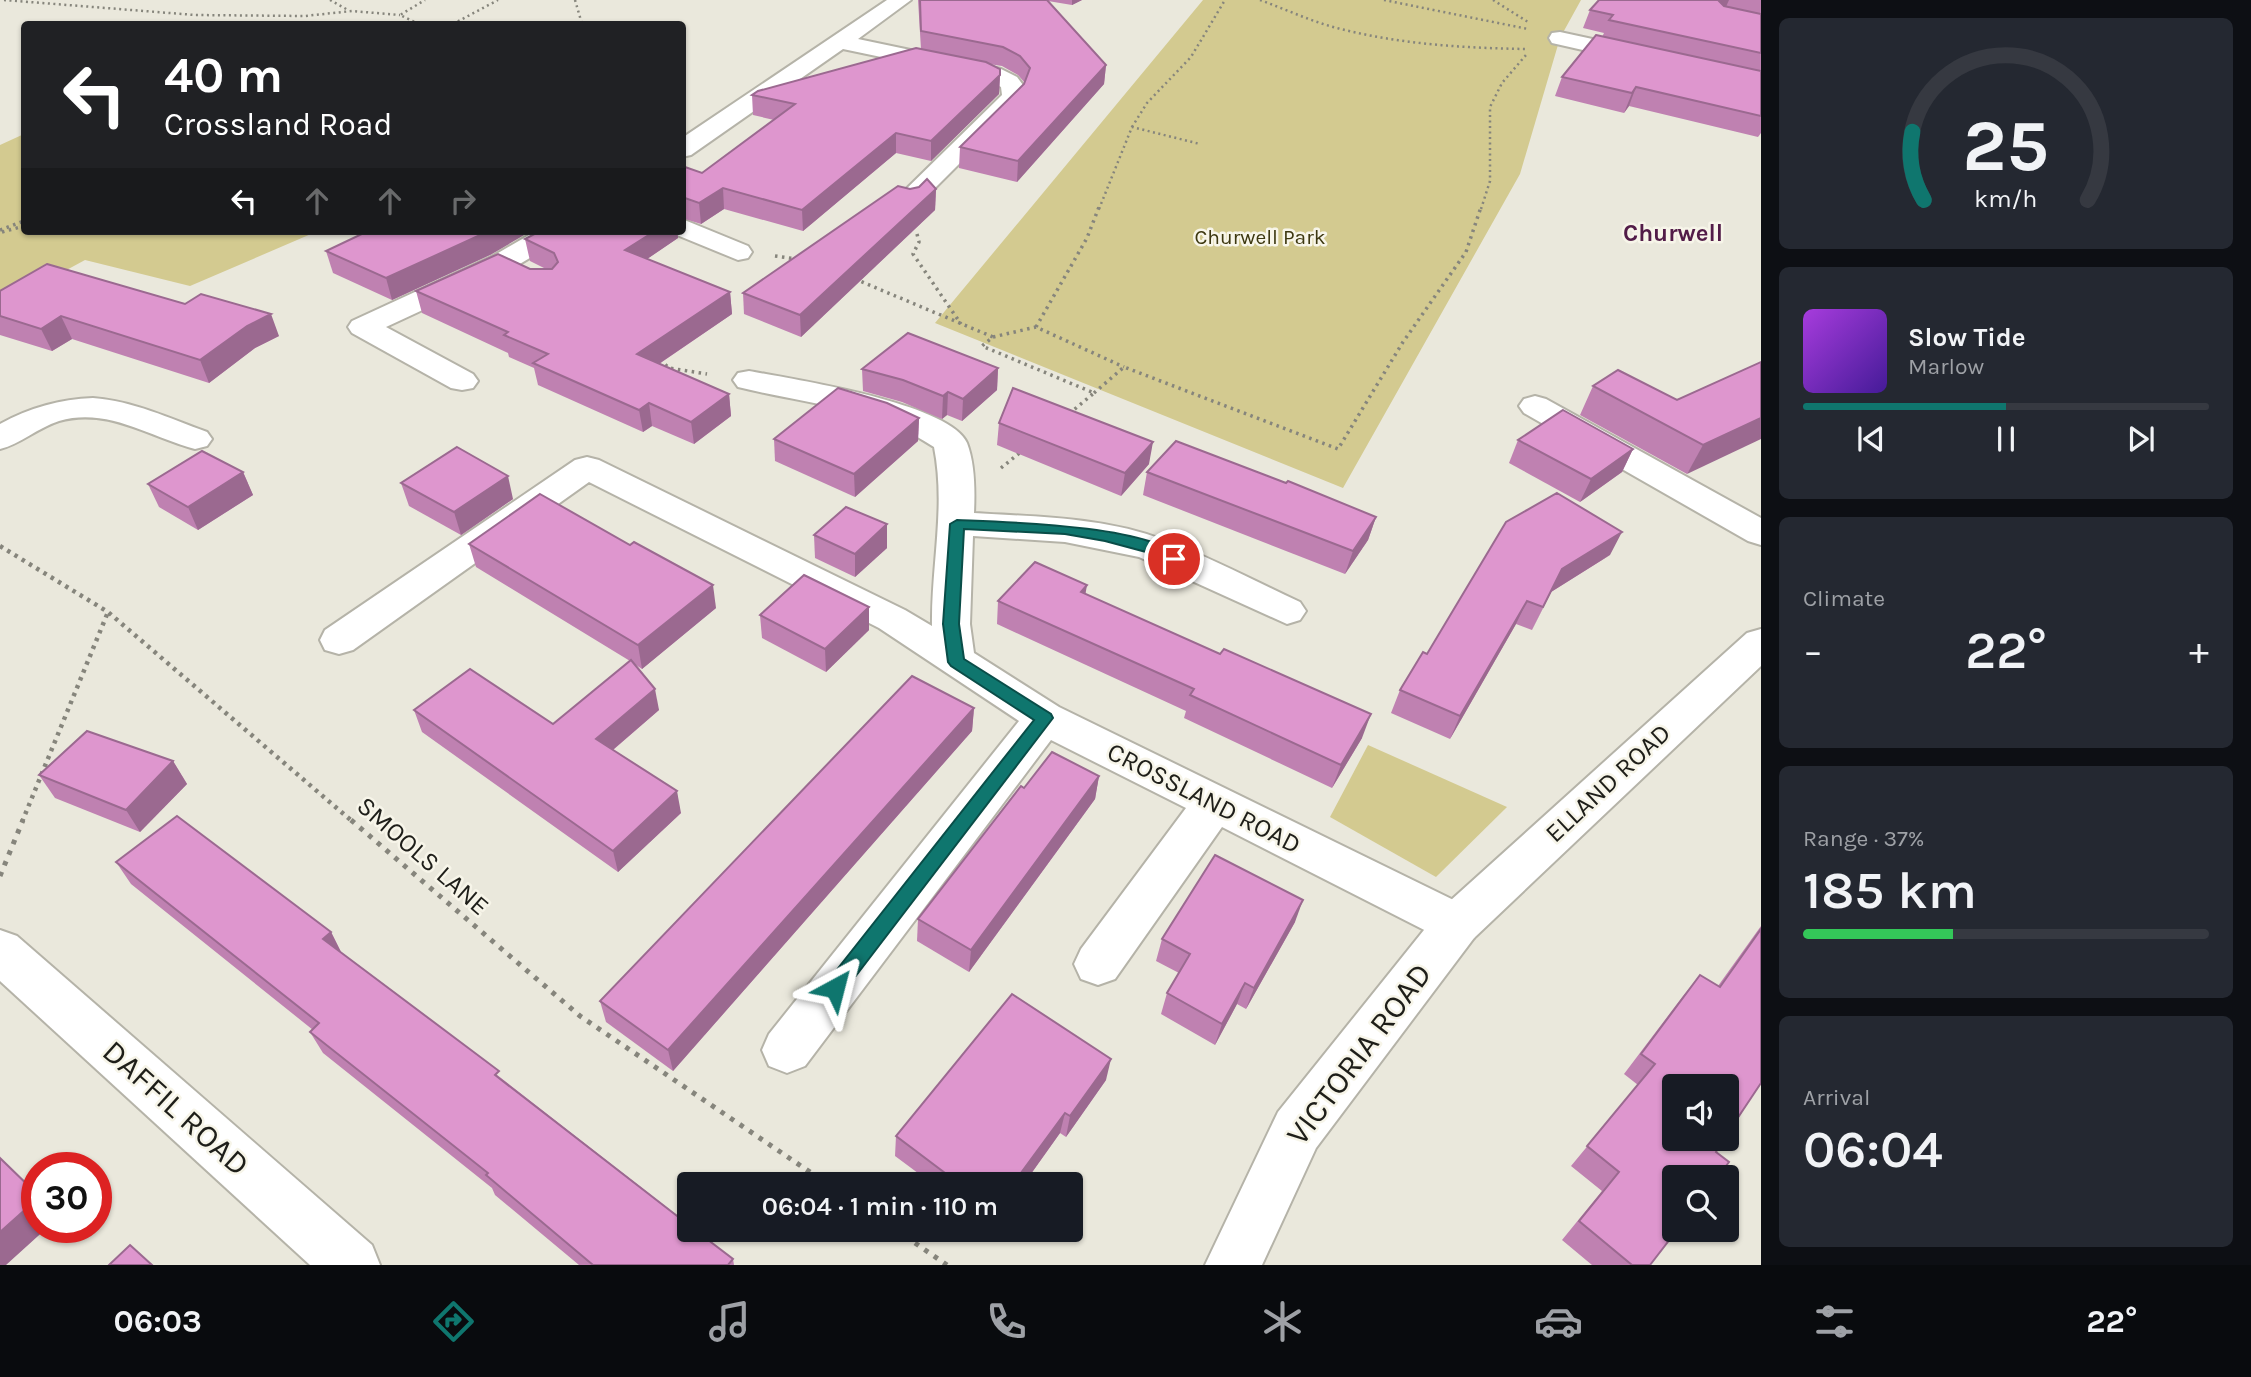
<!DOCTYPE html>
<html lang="en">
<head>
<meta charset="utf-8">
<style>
  :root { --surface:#171b24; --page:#242831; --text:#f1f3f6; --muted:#9ea1a6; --line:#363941; --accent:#0f766e }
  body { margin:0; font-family:Karla,sans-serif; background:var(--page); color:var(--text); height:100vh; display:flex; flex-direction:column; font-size:26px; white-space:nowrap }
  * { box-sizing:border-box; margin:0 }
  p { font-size:23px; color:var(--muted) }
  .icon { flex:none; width:38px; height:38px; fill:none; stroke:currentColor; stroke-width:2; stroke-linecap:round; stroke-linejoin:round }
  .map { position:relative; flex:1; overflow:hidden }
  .drawer { display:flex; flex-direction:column; gap:18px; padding:18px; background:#0d0f14; width:490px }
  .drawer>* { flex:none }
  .hud { position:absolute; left:21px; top:21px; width:665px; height:214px; border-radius:7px; box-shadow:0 2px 5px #0004; background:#202124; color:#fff; overflow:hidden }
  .buttons { position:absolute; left:1662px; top:1074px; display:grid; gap:14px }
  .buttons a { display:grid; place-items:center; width:77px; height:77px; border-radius:7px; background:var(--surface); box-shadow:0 2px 5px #0004; font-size:35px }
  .speed { position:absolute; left:21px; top:1152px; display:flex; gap:14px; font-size:35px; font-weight:700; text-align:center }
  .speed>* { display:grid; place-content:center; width:91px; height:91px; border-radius:50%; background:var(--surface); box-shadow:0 2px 5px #0004; line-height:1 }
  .speed .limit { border:10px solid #d22; background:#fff; color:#111 }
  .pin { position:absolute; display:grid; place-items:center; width:60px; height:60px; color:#fff; margin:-30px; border:4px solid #fff; border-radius:50%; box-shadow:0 2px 7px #0007 }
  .me { position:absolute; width:77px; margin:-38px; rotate:38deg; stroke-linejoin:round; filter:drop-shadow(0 0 5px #0008) }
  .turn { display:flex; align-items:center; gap:24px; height:147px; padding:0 28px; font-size:32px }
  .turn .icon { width:91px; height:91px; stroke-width:2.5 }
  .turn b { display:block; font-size:49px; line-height:60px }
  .lanes { display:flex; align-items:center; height:66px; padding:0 28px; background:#0003; justify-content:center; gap:35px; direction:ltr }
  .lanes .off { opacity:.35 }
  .big { font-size:52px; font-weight:600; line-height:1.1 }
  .drawer .tile { flex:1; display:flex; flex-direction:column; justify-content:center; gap:10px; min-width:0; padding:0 24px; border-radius:10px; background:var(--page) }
  .drawer .dial { align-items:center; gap:0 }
  .dial svg { height:182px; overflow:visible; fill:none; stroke:var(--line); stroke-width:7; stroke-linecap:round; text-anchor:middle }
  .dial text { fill:var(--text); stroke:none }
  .song { display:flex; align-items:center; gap:21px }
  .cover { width:84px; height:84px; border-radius:10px; background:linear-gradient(135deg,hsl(280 70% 55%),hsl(260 70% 35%)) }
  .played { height:7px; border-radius:4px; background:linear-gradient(90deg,var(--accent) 50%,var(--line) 50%) }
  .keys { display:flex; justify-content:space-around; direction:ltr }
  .heat { display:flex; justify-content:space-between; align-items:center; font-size:38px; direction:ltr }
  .charge { height:10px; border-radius:5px; background:linear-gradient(90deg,#34c759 37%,var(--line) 0) }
  .trip { position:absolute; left:677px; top:1172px; width:406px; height:70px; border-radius:7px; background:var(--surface); box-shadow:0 2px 5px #0004; font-weight:600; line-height:70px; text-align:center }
  .tabs { display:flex; height:112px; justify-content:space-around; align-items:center; background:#090b0e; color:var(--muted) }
  .tabs .icon { width:49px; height:49px }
  .tabs .current { color:var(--accent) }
  .tabs b { font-size:32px; color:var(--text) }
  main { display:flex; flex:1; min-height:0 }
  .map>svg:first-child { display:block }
  .green { fill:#d3ca90 }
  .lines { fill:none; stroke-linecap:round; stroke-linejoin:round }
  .minor-casing { stroke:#b5b3a8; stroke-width:4 }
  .major-casing { stroke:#b5b3a8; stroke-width:4 }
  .path-far3 { stroke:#86857c; stroke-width:2.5; stroke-dasharray:2 3.5; stroke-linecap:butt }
  .path-far2 { stroke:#86857c; stroke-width:3.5; stroke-dasharray:2.5 4.5; stroke-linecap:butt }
  .path-far1 { stroke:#86857c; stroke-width:4.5; stroke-dasharray:3.5 5; stroke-linecap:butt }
  .path { stroke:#86857c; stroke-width:5; stroke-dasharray:4.5 7; stroke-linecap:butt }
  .minor { fill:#fff; fill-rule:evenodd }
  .major { fill:#fff; fill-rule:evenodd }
  .wall { fill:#bf81b1 }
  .shaded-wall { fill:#9b6990 }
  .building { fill:#de96ce; stroke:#9b6990; stroke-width:2 }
  .route { fill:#0f766e; stroke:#0a4d48; stroke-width:2 }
  .labels { text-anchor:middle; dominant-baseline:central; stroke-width:5; stroke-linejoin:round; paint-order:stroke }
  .far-park-label { font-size:21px; fill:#3d3810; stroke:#f7f5e9 }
  .far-quarter-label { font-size:24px; font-weight:bold; fill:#521c48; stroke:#f7f5e9 }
  .street-label { font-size:26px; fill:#1e1e19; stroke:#f7f5e9 }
  .near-street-label { font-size:32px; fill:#1e1e19; stroke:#f7f5e9 }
</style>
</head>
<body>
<main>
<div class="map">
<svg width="1761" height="1265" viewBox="0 0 1761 1265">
  <rect width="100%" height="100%" fill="#eae8dc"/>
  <g class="green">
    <polygon points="1203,0 1581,0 1560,38 1520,174 1343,488 935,323"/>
    <polygon points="24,134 24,231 318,231 190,286 85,260 0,306 0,145"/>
    <polygon points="1368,745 1507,807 1436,877 1330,817"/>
  </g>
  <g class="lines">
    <defs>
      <g id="minor">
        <polygon points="887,0 911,0 858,39 1001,69 1017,77 1026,89 1021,102 918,205 909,207 900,205 896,199 1002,95 1001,87 986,79 843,49 691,155 682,157 682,138"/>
        <polygon points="1560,32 1648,51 1651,56 1648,61 1640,63 1552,43 1549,38 1552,33"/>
        <polygon points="682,219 748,246 752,252 748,258 738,260 672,233 682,231"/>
        <polygon points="536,231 569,231 565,237 513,268 386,327 473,374 478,381 473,388 462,390 451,388 352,333 348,327 352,321 493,256"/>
        <path d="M749,371c42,8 201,32 218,72 8,21 8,48 7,70 64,4 129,4 190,27 46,17 91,41 136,62l6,9 -6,9 -13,4 -148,-67 -74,-15 -92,-6 -3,88 4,29 85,54 415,203 6,14 -6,14 -17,6 -17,-6 -218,-111 -107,152 -17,6 -17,-6 -7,-15 7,-15 105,-141 -135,-68 -246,326 -18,7 -18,-7 -7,-16 7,-16 250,-313 -140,-93 -290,-146 -236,168 -14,4 -14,-4 -5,-10 5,-10 250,-170 12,-3 12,3 306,150 27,16c-1,-60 14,-119 2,-179 -60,-40 -128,-43 -196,-60l-5,-7 5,-7z"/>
        <polygon points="1535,396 1546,399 1761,518 1761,545 1748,541 1524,413 1519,406 1524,399"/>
        <path d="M93,398c40,3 76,20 114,34l5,7 -5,7 -12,3c-46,-12 -87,-42 -136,-28 -22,7 -38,23 -59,28v-25c29,-16 60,-25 93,-26z"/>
        <polygon points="0,930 17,936 372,1245 380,1265 310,1265 0,981"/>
      </g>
      <polygon id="major" points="1761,629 1761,666 1474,938 1316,1148 1262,1265 1205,1265 1278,1112 1440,910 1747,633"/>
    </defs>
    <use href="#minor" class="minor-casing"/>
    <use href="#major" class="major-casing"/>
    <g class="path-far3">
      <polyline points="4,0 195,15 305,16 352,11 400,15"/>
      <polyline points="330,0 348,10"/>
      <polyline points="575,0 582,24"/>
      <path d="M1260,0c25,9 50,21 77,28 61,16 125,20 188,21"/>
      <polyline points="1384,0 1528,29"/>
      <polyline points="1493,0 1528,22"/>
      <polyline points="419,24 400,15 425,0"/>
      <polyline points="453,24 498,0"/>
      <polyline points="1132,127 1147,103 1191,57 1225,0"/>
      <polyline points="1099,209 1132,127 1200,144"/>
      <polyline points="1481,209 1490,181 1490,107 1502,83 1526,55"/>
    </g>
    <g class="path-far2">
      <polyline points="0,230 24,221"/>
      <polyline points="2,232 24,226"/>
      <polyline points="917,234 919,242 913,254 961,324"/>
      <polyline points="775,256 797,259"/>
      <polyline points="855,279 993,337 982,346 1094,393 1070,413"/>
      <polyline points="1036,327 1087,238 1099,207"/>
      <polyline points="993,337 1036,327 1124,367"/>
      <polyline points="660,360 669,368 707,374"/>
      <polyline points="1094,393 1124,367 1338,449 1403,342 1466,252 1481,207"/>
      <polyline points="1001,468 1022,451"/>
    </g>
    <g class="path-far1">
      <polyline points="0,546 108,612 353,822"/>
      <polyline points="22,822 108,612"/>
    </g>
    <g class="path">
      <polyline points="351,820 580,1016 829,1185"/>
      <polyline points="0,876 23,820"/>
      <polyline points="896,1230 947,1265"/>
    </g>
    <use href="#minor" class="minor"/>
    <use href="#major" class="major"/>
  </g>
  <g class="wall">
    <polygon points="918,0 1082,0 1072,5 1048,1 1106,65 1104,84 1017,182 959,168 960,147 1025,83 1018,75 1002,66 989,64 1000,75 999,94 931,161 896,153 803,231 724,209 701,224 682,218 682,166 702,173 774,120 753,115 752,95 921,49"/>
    <polygon points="1599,0 1761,0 1761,133 1758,137 1629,106 1624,113 1555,96 1562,77 1602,37 1604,33 1583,28 1590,10"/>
    <polygon points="910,189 936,189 935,210 801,337 744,314 743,293"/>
    <polygon points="540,231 677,231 678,238 647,259 730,292 732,314 659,364 729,394 731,416 694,444 652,426 643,432 538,385 534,368 509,357 508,353 422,313 416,291 530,269 546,269 530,261 525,239"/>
    <polygon points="326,251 492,254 392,300 333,273"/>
    <polygon points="0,291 279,336 255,348 209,383 72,339 52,351 0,335"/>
    <polygon points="1761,362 1687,474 1580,415 1593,386 1677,400"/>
    <polygon points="998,368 997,390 962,421 947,415 942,419 902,402 863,391 862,369"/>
    <polygon points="919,418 918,441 855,497 775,461 774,439"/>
    <polygon points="999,423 1149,464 1121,496 997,445"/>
    <polygon points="1518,440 1633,449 1622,472 1580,502 1509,463"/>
    <polygon points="243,472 253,495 198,530 159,507 148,484"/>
    <polygon points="1147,472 1286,483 1376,517 1368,540 1345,574 1143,495"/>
    <polygon points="401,483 513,499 461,535 409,506"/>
    <polygon points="887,524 887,548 855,577 815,558 814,535"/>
    <polygon points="469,544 716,608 642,669 633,663 659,710 613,750 681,813 618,872 422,732 414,710 553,724 630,661 476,567"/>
    <polygon points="1610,555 1551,592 1532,630 1516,624 1450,739 1391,713 1400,690 1427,654"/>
    <polygon points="1086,595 1362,738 1332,788 1184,718 1186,711 997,624 998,601"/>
    <polygon points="869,607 869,630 826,672 762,638 760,615"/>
    <polygon points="974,708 972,731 673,1071 606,1022 600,1001"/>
    <polygon points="173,761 187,784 140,832 55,798 39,775"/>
    <polygon points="1099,776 1095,799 969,972 917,941 918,919 1024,788"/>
    <polygon points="116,862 331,932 342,954 733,1259 734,1265 579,1265 495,1195 492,1188 323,1053 310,1032 313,1030 131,884"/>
    <polygon points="1295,922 1246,1009 1237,1004 1215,1045 1161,1014 1167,993 1179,973 1156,961 1162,939"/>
    <polygon points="1761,926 1761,1083 1716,1152 1650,1265 1592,1265 1562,1240 1602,1191 1571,1166 1638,1085 1624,1074 1683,996 1700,975 1718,986"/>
    <polygon points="1106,1080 1066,1137 1060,1133 1023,1185 934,1185 895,1156 896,1136"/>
  </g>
  <g class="shaded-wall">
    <polygon points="1072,0 1082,0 1072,5"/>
    <polygon points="1718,0 1729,0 1725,9"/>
    <polygon points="1106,65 1104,84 1017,182 1018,161"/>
    <polygon points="1000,75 999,94 931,161 931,141"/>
    <polygon points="1636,87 1629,106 1624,113 1632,93"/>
    <polygon points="896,133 896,153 803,231 802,210"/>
    <polygon points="723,188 724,209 701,224 699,203"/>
    <polygon points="936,189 935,210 801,337 800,315"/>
    <polygon points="489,231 531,231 492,254 392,300 386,278"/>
    <polygon points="655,231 677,231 678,238 628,272 625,250"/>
    <polygon points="730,292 732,314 641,376 637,354"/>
    <polygon points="271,314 279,336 255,348 209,383 200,360 247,326"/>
    <polygon points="61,316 72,339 52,351 41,329"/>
    <polygon points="998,368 997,390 962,421 963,399"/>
    <polygon points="948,392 947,415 942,419 943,396"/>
    <polygon points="729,394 731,416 694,444 691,422"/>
    <polygon points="649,403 652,426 643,432 639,410"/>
    <polygon points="919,418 918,441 855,497 854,474"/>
    <polygon points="1761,418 1761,439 1687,474 1703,445"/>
    <polygon points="1153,442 1149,464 1121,496 1125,473"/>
    <polygon points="1633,449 1622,472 1580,502 1591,479"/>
    <polygon points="243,472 253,495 198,530 188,507"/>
    <polygon points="508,476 513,499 461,535 454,512"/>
    <polygon points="1376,517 1368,540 1345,574 1353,551"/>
    <polygon points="887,524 887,548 855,577 855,554"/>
    <polygon points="1622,532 1610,555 1551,592 1532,630 1562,569"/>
    <polygon points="713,585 716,608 642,669 638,645"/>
    <polygon points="1087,585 1083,608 1081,592"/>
    <polygon points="1527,601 1516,624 1450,739 1460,716"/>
    <polygon points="869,607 869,630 826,672 825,649"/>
    <polygon points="655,689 659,710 601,760 596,739"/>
    <polygon points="974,708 972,731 673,1071 668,1050"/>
    <polygon points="1371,714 1362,738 1332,788 1341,765"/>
    <polygon points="173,761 187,784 140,832 126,810"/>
    <polygon points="1099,776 1095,799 969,972 971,950"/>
    <polygon points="677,791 681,813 618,872 613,851"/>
    <polygon points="1303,900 1295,922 1246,1009 1254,988"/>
    <polygon points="331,932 342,954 323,939"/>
    <polygon points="1245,983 1237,1004 1215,1045 1222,1024"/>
    <polygon points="1111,1059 1106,1080 1066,1137 1070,1116"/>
    <polygon points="1065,1113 1060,1133 1023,1185 1012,1185"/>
    <polygon points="37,1199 37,1227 48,1227 6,1265 0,1265 0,1232"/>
  </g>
  <g class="building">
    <polygon points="920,0 1047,0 1106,65 1018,161 960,147 1024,84 1030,68 1020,56 1003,47 921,31"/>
    <polygon points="1599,0 1718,0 1724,6 1761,14 1761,53 1609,20 1613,15 1590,10"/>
    <polygon points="1596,35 1761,71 1761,116 1636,87 1632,93 1562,77"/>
    <polygon points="916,48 986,62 1000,69 1000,75 931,141 896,133 802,210 723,188 699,203 682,197 682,166 702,173 795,104 752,95 758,91"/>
    <polygon points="927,179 936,189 800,315 743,293 898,186 910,189 919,187"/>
    <polygon points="368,231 489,231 386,278 326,251"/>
    <polygon points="540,231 655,231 625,250 730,292 637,354 729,394 691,422 649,403 639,410 533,363 548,354 504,335 508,332 416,291 498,254 530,269 552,269 558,262 554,253 525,239"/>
    <polygon points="47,264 185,304 201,294 271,314 247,326 200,360 61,316 41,329 0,316 0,291"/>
    <polygon points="908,333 998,368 963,399 948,392 943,396 903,380 862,369"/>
    <polygon points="1761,362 1761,418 1703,445 1593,386 1618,370 1677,400"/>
    <polygon points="838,388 887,403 919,418 854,474 774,439"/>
    <polygon points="1013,388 1153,442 1125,473 999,423"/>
    <polygon points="1563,410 1633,449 1591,479 1518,440"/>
    <polygon points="1176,441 1286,483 1288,481 1376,517 1353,551 1147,472"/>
    <polygon points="457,447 508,476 454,512 401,483"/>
    <polygon points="202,451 243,472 188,507 148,484"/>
    <polygon points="1557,493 1622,532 1562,569 1543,607 1527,601 1460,716 1400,690 1423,652 1427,654 1506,522"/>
    <polygon points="540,494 630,545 634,542 713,585 638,645 469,544"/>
    <polygon points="846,507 887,524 855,554 814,535"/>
    <polygon points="1035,562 1087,585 1081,592 1220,654 1224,649 1371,714 1341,765 1190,695 1194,689 998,601"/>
    <polygon points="804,575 869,607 825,649 760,615"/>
    <polygon points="631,660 655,689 596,739 677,791 613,851 414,710 470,669 553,724"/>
    <polygon points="912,676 974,708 668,1050 600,1001"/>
    <polygon points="87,731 173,761 126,810 39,775"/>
    <polygon points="1052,752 1099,776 971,950 918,919 1021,786 1024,788"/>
    <polygon points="177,816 331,932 323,939 499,1071 495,1075 690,1226 690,1230 695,1230 733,1259 728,1265 593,1265 486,1175 488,1173 310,1032 319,1023 116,862"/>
    <polygon points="1215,855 1303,900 1254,988 1245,983 1222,1024 1167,993 1190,954 1162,939"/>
    <polygon points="1761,929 1761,1083 1727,1134 1727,1087 1675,1087 1675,1139 1724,1139 1716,1152 1729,1162 1717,1178 1675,1178 1675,1230 1677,1230 1650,1265 1632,1265 1579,1221 1619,1172 1587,1146 1655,1064 1641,1054 1700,975 1720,987"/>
    <polygon points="1012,994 1111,1059 1070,1116 1065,1113 1012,1185 961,1185 896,1136"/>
    <polygon points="0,1158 37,1194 37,1199 0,1232"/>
    <polygon points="130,1245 152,1265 109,1265"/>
  </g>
  <path class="route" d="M957,520c45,2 197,5 224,39l-7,5 -28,-12 -41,-11 -40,-7 -101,-5 -5,95 5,35 87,55 2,4 -211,276 -7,3 -7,-3 -3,-6 3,-7 206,-261 -83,-54 -3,-4 -5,-38 7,-100z"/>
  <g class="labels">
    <g class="far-park-label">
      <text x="1260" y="237">Churwell Park</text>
    </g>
    <g class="far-quarter-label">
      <text x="1673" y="233">Churwell</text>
    </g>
    <g class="street-label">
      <text transform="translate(1608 783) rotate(-43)">ELLAND ROAD</text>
      <text transform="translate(1204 798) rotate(27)">CROSSLAND ROAD</text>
      <text transform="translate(423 856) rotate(41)">SMOOLS LANE</text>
    </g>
    <g class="near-street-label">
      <text transform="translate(1359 1054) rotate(-53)">VICTORIA ROAD</text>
      <text transform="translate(176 1108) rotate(42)">DAFFIL ROAD</text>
    </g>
  </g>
</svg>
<div class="buttons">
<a><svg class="icon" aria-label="sound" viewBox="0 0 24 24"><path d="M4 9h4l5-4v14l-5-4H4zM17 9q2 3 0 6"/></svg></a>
<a><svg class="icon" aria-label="search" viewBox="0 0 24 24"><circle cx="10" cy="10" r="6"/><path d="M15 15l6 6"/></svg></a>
</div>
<div class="speed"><div class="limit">30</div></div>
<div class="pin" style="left:1174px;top:559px;background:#d93025"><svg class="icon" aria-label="arrive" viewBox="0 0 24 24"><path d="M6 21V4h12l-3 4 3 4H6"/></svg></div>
<svg class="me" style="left:835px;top:988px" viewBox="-20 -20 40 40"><path d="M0-17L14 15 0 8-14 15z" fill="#0f766e" stroke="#fff" stroke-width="4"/></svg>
<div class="trip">06:04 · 1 min · 110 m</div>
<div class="hud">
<div class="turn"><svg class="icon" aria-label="left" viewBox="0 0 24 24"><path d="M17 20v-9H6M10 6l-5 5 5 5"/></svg><div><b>40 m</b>Crossland Road</div></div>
<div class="lanes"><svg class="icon" aria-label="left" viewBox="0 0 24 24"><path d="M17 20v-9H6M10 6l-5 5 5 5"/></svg><svg class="icon off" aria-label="ahead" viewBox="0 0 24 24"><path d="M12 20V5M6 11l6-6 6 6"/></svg><svg class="icon off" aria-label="ahead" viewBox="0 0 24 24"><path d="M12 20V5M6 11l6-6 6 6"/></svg><svg class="icon off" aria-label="right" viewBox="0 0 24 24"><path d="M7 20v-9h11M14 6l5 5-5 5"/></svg></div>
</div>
</div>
<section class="drawer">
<div class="tile dial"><svg viewBox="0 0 100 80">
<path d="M14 69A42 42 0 1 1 86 69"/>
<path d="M14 69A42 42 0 0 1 9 39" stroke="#0f766e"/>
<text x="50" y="56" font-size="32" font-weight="700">25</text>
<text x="50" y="72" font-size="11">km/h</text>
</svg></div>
<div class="tile">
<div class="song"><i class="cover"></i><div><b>Slow Tide</b><p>Marlow</p></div></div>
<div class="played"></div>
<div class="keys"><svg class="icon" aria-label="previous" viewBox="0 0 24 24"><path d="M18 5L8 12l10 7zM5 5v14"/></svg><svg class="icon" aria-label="pause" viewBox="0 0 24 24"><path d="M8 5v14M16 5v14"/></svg><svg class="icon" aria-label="next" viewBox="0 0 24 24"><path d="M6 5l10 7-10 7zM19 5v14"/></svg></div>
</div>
<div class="tile"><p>Climate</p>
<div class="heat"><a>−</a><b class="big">22°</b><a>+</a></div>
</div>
<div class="tile"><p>Range · 37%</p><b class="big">185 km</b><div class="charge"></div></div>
<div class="tile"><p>Arrival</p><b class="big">06:04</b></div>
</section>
</main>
<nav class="tabs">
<b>06:03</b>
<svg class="icon current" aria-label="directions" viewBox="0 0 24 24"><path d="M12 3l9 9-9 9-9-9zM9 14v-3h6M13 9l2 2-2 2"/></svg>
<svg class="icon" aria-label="music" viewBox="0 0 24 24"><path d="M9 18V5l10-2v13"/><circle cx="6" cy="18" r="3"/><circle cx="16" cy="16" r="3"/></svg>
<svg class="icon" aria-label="phone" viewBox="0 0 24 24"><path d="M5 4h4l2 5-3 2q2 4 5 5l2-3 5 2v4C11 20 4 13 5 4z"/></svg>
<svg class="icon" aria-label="climate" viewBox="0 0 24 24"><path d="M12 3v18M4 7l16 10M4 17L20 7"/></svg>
<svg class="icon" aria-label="car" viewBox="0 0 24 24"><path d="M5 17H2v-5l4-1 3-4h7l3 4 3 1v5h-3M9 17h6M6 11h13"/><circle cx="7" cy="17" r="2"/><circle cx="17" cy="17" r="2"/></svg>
<svg class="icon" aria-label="filters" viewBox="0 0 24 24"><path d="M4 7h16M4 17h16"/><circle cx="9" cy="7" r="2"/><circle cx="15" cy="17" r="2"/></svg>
<b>22°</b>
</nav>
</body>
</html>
